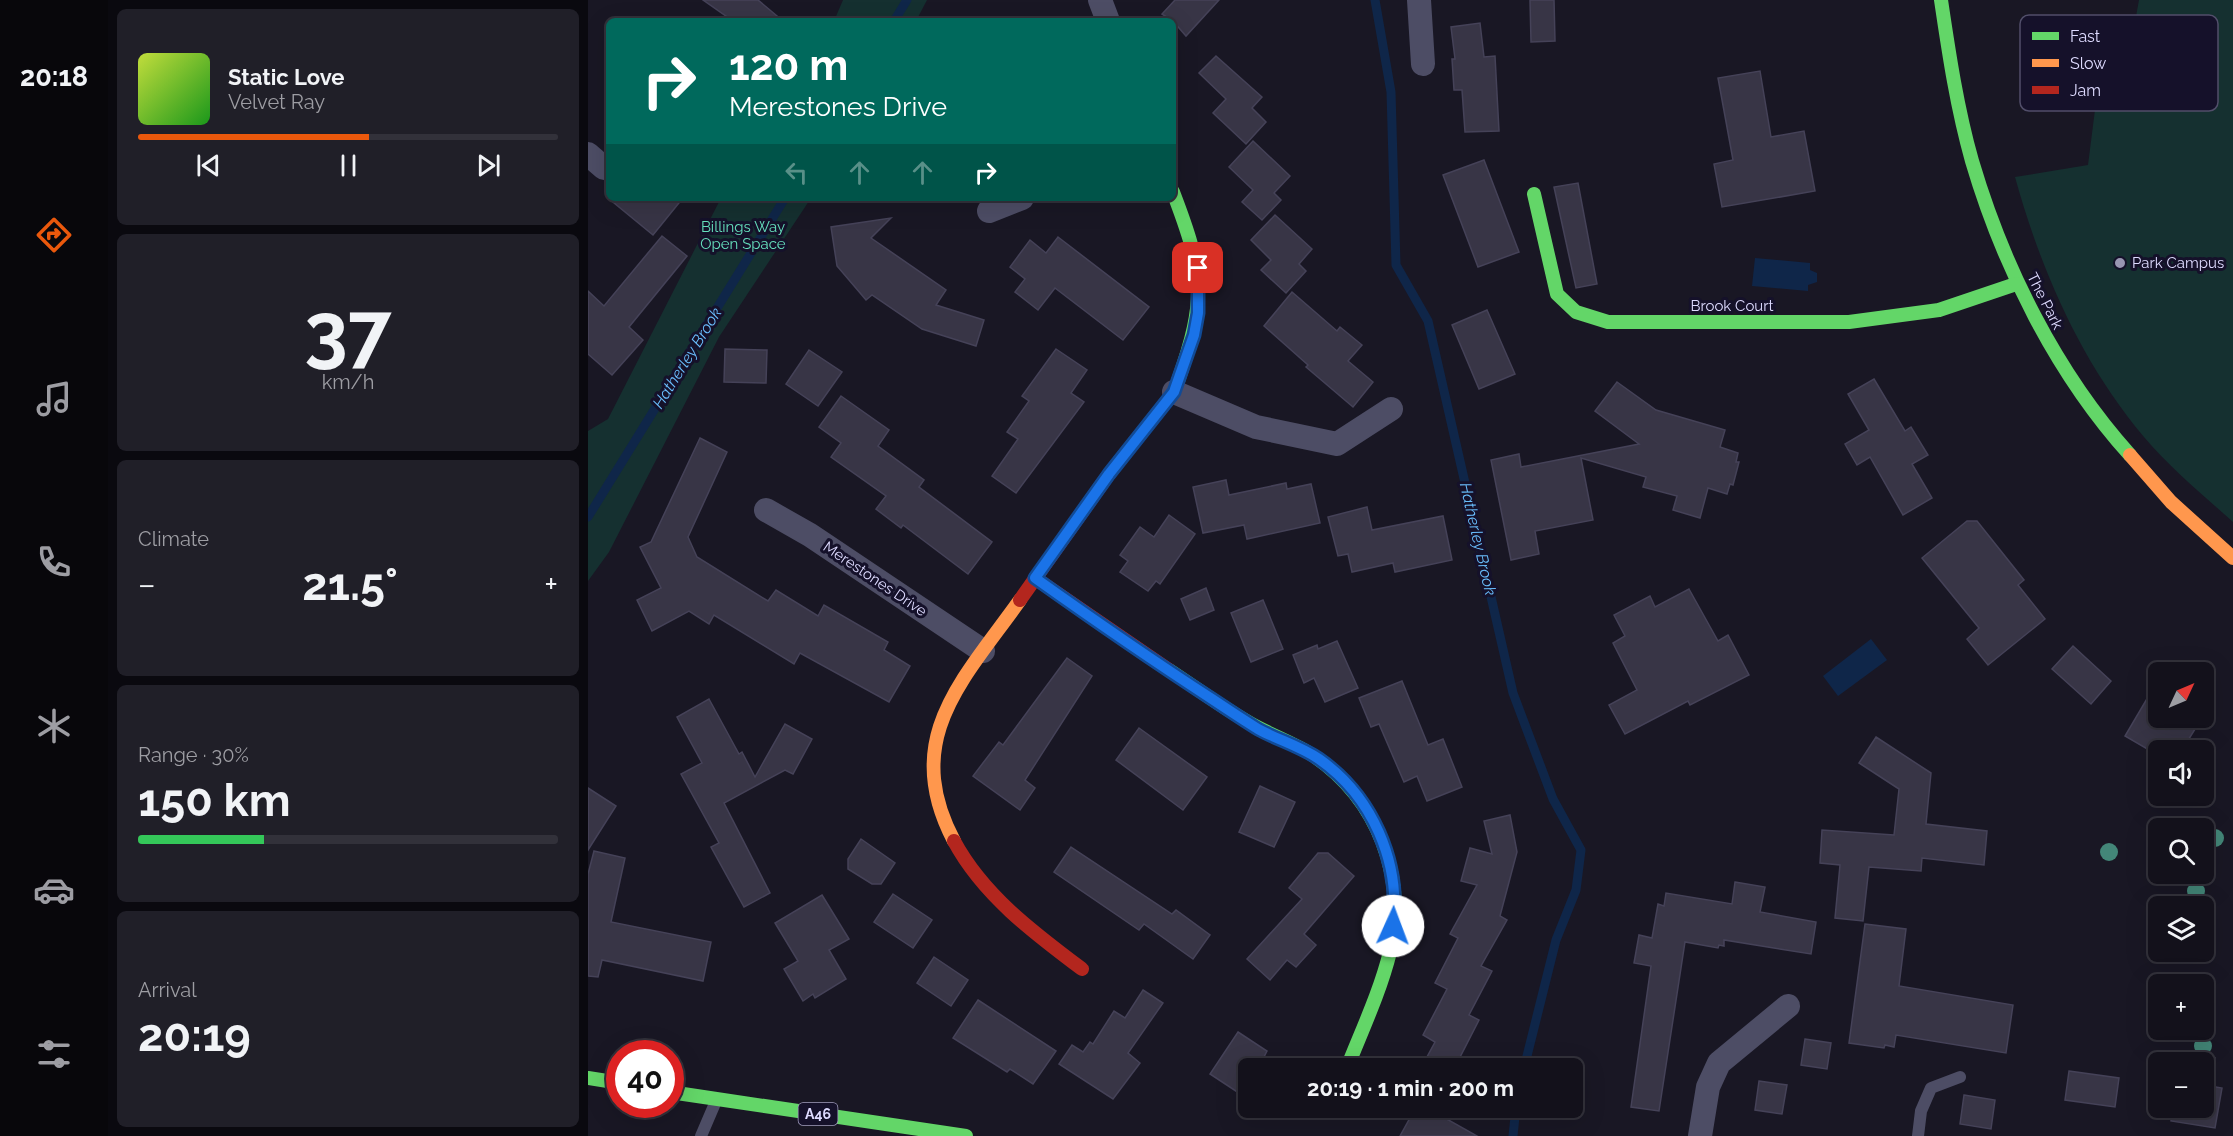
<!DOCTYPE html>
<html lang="en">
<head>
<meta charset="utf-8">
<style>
  :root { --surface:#13111b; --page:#201f28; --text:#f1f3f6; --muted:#9d9da3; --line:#32313a; --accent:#ea580c }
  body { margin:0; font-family:Raleway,sans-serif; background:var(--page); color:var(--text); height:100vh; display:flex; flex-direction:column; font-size:22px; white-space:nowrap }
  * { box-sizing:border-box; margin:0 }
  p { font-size:20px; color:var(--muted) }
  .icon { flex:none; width:33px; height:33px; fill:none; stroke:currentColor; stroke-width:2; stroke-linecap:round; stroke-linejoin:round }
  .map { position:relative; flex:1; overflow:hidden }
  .side { display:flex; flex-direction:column; gap:9px; padding:9px; background:#0a090f; width:480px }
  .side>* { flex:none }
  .top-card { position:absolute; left:18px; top:18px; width:570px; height:183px; border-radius:9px; box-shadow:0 6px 24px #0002,0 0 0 2px var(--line); background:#00695c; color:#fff; overflow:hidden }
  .needle { width:39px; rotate:46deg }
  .fabs { position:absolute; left:1560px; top:662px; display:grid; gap:12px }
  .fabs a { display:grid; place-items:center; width:66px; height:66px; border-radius:9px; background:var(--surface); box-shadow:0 6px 24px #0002,0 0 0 2px var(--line); font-size:30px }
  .speed { position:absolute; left:18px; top:1040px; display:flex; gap:12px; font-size:30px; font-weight:700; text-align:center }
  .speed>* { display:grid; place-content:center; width:78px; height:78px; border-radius:50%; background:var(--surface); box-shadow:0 6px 24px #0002,0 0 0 2px var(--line); line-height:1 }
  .speed .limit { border:9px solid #d22; background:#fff; color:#111 }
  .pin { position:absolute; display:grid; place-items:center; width:51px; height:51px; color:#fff; margin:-26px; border-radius:12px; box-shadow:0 3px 9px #0006 }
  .me { position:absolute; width:66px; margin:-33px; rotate:2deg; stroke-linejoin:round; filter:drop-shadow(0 0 4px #0008) }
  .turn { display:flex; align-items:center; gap:21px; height:126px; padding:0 24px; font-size:27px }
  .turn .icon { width:78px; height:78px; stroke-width:2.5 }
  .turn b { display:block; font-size:42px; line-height:51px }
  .lanes { display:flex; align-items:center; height:57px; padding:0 24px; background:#0003; justify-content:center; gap:30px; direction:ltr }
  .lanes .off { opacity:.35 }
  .big { font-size:45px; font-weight:700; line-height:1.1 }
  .side .card { flex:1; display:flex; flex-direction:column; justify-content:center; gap:9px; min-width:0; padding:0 21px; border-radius:9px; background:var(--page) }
  .side .dial { align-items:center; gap:0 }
  .dial b { font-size:78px; line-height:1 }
  .song { display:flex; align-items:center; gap:18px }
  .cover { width:72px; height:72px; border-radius:9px; background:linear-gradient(135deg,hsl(70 70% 55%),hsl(120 70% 35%)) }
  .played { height:6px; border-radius:3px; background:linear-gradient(90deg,var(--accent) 55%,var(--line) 55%) }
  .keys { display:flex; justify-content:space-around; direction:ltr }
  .heat { display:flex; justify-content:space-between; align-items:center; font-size:33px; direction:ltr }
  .charge { height:9px; border-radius:4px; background:linear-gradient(90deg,#34c759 30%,var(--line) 0) }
  .trip { position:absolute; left:650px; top:1058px; width:345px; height:60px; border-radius:9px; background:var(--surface); box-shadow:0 6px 24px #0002,0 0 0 2px var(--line); font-weight:700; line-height:60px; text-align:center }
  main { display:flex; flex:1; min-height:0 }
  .tabs { display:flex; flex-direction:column; width:108px; justify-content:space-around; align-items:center; background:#08070b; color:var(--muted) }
  .tabs .icon { width:42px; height:42px }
  .tabs .on { color:var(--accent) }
  .tabs b { font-size:27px; color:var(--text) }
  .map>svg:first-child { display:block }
  .green { fill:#153030 }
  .water { fill:#0f2649 }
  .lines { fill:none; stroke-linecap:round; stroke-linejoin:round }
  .stream { stroke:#0f2649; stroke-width:9 }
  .building { fill:#383546; stroke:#454258; stroke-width:1.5 }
  .lane { stroke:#4d4d65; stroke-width:12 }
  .street { stroke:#4d4d65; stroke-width:24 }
  .fast { stroke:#63d668; stroke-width:14 }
  .slow { stroke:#ff974d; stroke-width:14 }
  .jam { stroke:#b3261e; stroke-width:14 }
  .tree { fill:#438678 }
  .route-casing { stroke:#114b97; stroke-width:15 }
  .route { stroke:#1a73e8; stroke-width:10 }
  .poi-dot { fill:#9996b2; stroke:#15112a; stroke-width:2 }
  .labels { text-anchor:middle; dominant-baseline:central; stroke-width:6; stroke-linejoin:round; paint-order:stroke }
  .shield { fill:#15112a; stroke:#a29ebf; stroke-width:1.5 }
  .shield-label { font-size:14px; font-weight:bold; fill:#dedbff }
  .park-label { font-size:15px; fill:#66e0bd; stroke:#15112a }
  .poi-label { font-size:15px; fill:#dedbff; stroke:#15112a; text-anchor:start }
  .street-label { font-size:15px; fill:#dedbff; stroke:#15112a }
  .water-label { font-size:16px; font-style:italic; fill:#6abefd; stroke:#15112a }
  .key { fill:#15112a; stroke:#514e6a; stroke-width:1.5 }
  .key-label { font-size:16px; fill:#dedbff }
</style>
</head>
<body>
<main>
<nav class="tabs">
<b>20:18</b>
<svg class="icon on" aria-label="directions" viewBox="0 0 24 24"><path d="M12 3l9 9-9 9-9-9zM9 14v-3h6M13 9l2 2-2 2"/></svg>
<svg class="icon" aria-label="music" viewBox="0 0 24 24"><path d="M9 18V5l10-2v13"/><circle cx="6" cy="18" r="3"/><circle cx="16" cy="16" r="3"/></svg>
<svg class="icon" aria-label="phone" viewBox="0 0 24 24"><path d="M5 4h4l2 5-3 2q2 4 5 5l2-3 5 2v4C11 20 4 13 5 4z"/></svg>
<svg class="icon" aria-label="climate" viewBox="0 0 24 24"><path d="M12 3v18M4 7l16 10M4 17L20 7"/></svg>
<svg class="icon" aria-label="car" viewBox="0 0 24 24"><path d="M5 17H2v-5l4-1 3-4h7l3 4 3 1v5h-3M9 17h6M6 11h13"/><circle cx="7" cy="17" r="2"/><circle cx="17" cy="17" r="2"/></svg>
<svg class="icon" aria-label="filters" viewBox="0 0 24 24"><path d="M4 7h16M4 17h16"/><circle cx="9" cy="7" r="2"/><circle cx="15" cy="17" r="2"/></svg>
</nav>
<section class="side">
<div class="card">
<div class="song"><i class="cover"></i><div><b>Static Love</b><p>Velvet Ray</p></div></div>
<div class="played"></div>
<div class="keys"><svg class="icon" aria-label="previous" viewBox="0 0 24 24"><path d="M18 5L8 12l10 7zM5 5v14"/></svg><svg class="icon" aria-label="pause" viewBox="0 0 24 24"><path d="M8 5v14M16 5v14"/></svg><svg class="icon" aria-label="next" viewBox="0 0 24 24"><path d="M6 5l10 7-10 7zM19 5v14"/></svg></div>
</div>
<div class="card dial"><b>37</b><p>km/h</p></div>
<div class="card"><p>Climate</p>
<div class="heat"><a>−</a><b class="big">21.5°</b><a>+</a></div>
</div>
<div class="card"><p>Range · 30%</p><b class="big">150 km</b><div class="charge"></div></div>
<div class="card"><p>Arrival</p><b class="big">20:19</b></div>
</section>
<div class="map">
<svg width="1645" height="1136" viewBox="0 0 1645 1136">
  <rect width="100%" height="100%" fill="#191724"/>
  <g class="green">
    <polygon points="255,0 339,0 328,21 246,21"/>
    <path d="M1551,0h94v522c-30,-27 -63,-54 -89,-85 -63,-75 -103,-166 -129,-260l73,-12 17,-134 28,2z"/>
    <polygon points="133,198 223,198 131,337 21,552 0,581 0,431 20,419"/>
  </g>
  <g class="water">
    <polygon points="1167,258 1222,263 1222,270 1229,273 1229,282 1220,285 1220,291 1164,286"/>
    <polygon points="1283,639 1299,660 1250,696 1235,676"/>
  </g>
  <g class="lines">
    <g class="stream">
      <polyline points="787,0 803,92 808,265 840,321 925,693 965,799 993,850 988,890 968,940 936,1068"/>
      <polyline points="306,21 319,0"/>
      <polyline points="0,517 197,198"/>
      <polyline points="925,1136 928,1107"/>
    </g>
  </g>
  <g class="building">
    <polygon points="115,0 170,0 195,21 145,21"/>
    <polygon points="587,0 631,0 598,36 585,21 574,14"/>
    <polygon points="942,0 966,0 967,41 943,42"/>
    <polygon points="892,23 896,57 907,56 911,131 877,132 874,90 866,90 864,59 867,59 863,27"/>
    <polygon points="628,56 674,97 664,108 678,122 658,144 625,113 638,99 611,73"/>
    <polygon points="1172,71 1183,137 1216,131 1227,191 1134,207 1126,164 1145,160 1130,78"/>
    <polygon points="665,141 702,176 686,193 693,200 674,220 654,202 665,190 641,167"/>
    <polygon points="896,160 931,252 890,267 855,175"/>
    <polygon points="990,183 1009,284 988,288 966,187"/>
    <polygon points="20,198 95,198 65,235"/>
    <polygon points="687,215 724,249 711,264 718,271 698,293 673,270 683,260 663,240"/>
    <polygon points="303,218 283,238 358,290 348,305 396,320 388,346 334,329 284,295 278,300 249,266 243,227"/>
    <polygon points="74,236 99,256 41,327 55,340 24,375 0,354 0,291 16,306"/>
    <polygon points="470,237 561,307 535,340 467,288 450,310 427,292 437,279 422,267 442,240 458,253"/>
    <polygon points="704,292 749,331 752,327 774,345 760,361 785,382 765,407 718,367 720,365 676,326"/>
    <polygon points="899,310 927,374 891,389 864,325"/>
    <polygon points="137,349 179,350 178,383 136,382"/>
    <polygon points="468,349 499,370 483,393 496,402 428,493 404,476 430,439 419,432 441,401 434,396"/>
    <polygon points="221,350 254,372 230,406 198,384"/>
    <polygon points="1286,379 1317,431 1323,427 1340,455 1324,464 1344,498 1315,515 1282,457 1269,465 1257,444 1281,430 1260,394"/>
    <polygon points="1029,382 1068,410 1137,430 1132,447 1150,453 1148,462 1151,462 1145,485 1142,484 1139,494 1120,488 1112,518 1085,510 1089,496 1055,487 1058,477 993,458 1005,520 947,531 951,554 923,560 903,460 931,454 933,467 1051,444 1007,411"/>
    <polygon points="253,396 301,430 290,446 336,480 331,487 404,542 380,574 315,525 313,528 288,509 298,496 243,457 253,443 231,427"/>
    <polygon points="112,438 139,452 100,537 109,557 180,601 188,590 230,616 236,605 300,642 296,650 322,666 301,702 212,653 206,664 126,615 121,624 101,611 64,631 49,600 73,588 52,547 63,542"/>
    <polygon points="638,480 641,495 698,483 699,489 723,484 732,523 659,539 656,525 615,533 605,487"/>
    <polygon points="779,507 784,530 855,516 864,560 807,572 805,563 764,572 760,554 750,556 740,517"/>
    <polygon points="581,515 607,534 572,584 568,581 560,591 532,572 540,561 532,555 552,527 566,537"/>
    <polygon points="1379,521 1389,521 1436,580 1430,585 1457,619 1400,665 1379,639 1391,628 1334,558"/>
    <polygon points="618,588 626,610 602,620 593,599"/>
    <polygon points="1101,589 1130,641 1140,635 1161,675 1102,705 1100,701 1037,734 1021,705 1049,690 1025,643 1037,636 1026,615 1062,596 1067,607"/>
    <polygon points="675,600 695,649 663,662 643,613"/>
    <polygon points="749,641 770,688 737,702 726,678 716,683 705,655 729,645 730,649"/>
    <polygon points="1485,646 1523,681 1503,704 1464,669"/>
    <polygon points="479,658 504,676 437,780 447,788 432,810 385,776 411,742 415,745"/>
    <polygon points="1570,680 1570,717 1594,717 1609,726 1594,750 1561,750 1537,736"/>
    <polygon points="814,681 840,745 855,739 874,787 839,801 829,776 816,782 791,724 783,727 771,698"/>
    <polygon points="121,699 151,754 154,752 167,777 197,724 224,739 205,774 197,770 136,803 182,893 156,907 123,847 131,843 93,774 114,763 89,717"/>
    <polygon points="551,728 619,777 595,810 528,760"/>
    <polygon points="1288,737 1343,773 1338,824 1399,831 1396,865 1334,858 1333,871 1281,867 1275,921 1247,918 1252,865 1232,863 1234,830 1306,835 1311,789 1271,763"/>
    <polygon points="672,786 707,802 686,847 651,832"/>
    <polygon points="0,788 28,806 0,850"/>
    <polygon points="922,815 929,852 912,916 919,920 893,966 904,971 881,1015 891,1020 867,1067 869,1068 833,1068 847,1042 835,1035 859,989 847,983 870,938 862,934 889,885 873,881 882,848 904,854 896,821"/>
    <polygon points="273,839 307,863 293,884 284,884 260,869 260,859"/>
    <polygon points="483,847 584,914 588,910 622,935 605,959 556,924 551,930 466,872"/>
    <polygon points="6,851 37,858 23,922 123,942 115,981 14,960 10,977 0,976 0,874"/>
    <polygon points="730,853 740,853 766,876 716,934 728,945 708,967 699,960 682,980 659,959 714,899 701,888"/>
    <polygon points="1147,882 1177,887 1172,912 1228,922 1223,954 1136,940 1136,946 1131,945 1130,948 1097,942 1071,1111 1043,1107 1063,966 1046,963 1051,935 1064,938 1070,904 1076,906 1078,893 1144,904"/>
    <polygon points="305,894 344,920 325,948 286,922"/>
    <polygon points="234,895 261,939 241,950 258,979 227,998 225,994 215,1001 196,969 210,961 187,923"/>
    <polygon points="1277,924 1318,929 1311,986 1425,1005 1418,1053 1308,1035 1306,1047 1297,1045 1296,1048 1261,1043"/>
    <polygon points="346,957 380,980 363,1006 329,983"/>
    <polygon points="555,990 575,1003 540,1053 552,1063 525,1099 471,1064 484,1045 495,1052 502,1042 505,1044 526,1011 537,1018"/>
    <polygon points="390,1000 468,1051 445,1084 422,1069 419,1072 365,1038"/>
    <polygon points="650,1032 679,1051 676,1057 685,1063 681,1068 660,1068 660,1099 622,1074"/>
    <polygon points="1217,1039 1243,1043 1239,1069 1213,1065"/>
    <polygon points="1594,1053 1627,1058 1622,1086 1634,1088 1627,1128 1583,1121 1585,1107 1616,1107 1616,1062 1593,1062"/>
    <polygon points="1481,1071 1531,1078 1527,1107 1477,1100"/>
    <polygon points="1171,1081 1199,1085 1194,1114 1167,1110"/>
    <polygon points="1376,1095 1407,1100 1403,1129 1372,1124"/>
    <polygon points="813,1107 861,1107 855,1117 889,1136 812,1136 823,1116 812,1109"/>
  </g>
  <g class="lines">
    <g class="lane">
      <polyline points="113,1136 128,1101"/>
      <polyline points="1330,1136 1333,1111 1343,1088 1372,1077"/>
    </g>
    <g class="street">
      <polyline points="512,0 520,21"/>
      <polyline points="831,0 835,64"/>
      <polyline points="0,154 16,168"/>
      <polyline points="401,211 434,198"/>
      <polyline points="586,392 668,427 749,444 803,409"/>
      <polyline points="178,510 222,535 395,651"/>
      <polyline points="1112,1136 1120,1087 1131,1063 1200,1006"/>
    </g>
    <g class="fast">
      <path d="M1353,0c8,54 16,108 31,161 31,105 84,212 158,294"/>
      <path d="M585,192c31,81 34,106 5,189"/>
      <polyline points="946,194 969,294 988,312 1020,322 1261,322 1351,310 1428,284"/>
      <path d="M581,670c29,19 58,41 88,57 19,10 39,17 57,29 64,44 93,120 76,196 -10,40 -28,78 -43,116"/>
      <polyline points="0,1078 32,1083"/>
      <polyline points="82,1092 378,1136"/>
    </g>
    <g class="slow">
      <polyline points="1542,455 1583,502 1645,558"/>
      <path d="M366,841c-54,-102 9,-161 66,-241"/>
    </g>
    <g class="jam">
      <polyline points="447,578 581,670"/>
      <polyline points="432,600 521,474 586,392 590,381"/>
      <path d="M366,841c29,54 80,92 128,128"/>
    </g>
  </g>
  <g class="tree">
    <circle cx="1627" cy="838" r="9"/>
    <circle cx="1521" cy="852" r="9"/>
    <circle cx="1608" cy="891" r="9"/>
    <circle cx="1615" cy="1046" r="9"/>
  </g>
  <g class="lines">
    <defs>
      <path id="route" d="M610,268v45l-4,22 -20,57 -65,82 -74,104c59,42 117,82 177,121 15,10 30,20 46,30 20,11 42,17 61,30 53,37 82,103 74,167"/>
    </defs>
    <use href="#route" class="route-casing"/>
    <use href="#route" class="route"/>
  </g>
  <circle class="poi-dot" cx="1532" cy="263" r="6"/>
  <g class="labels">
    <rect class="shield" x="210.5" y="1103" width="39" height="22" rx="4.5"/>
    <g class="shield-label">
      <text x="230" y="1114">A46</text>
    </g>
    <g class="park-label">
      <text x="155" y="227">Billings Way<tspan x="155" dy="17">Open Space</tspan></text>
    </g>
    <g class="poi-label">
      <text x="1544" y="263">Park Campus</text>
    </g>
    <g class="street-label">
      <text transform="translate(1457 301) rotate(63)">The Park</text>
      <text x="1144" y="306">Brook Court</text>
      <text transform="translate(287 579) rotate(34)">Merestones Drive</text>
    </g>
    <g class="water-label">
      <text transform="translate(99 358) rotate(-58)">Hatherley Brook</text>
      <text transform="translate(890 539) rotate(77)">Hatherley Brook</text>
    </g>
  </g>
  <rect x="1432" y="15" width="198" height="96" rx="9" class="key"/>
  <rect x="1444" y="32" width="27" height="8" fill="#63d668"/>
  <rect x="1444" y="59" width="27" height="8" fill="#ff974d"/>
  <rect x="1444" y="86" width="27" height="8" fill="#b3261e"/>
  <g class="key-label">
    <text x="1482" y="42">Fast</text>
    <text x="1482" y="69">Slow</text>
    <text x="1482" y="96">Jam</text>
  </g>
</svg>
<div class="fabs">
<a><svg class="needle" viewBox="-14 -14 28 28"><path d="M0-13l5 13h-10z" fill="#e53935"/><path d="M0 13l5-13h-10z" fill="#9d9da3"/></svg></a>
<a><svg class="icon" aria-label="sound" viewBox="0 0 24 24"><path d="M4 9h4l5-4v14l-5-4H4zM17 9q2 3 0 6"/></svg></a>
<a><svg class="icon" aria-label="search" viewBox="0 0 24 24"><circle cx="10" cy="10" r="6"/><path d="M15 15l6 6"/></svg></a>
<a><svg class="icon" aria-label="layers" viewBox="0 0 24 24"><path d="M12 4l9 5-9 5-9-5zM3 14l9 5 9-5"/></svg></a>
<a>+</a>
<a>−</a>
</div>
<div class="speed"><div class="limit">40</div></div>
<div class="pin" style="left:610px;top:268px;background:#d93025"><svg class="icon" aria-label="arrive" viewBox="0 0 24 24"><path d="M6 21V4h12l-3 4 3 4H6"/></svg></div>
<svg class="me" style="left:805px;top:926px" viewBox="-20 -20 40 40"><circle r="19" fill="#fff"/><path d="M0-13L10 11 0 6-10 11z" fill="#1a73e8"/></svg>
<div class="trip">20:19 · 1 min · 200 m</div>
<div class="top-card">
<div class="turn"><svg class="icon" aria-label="right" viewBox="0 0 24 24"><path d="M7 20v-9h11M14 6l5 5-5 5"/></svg><div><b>120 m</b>Merestones Drive</div></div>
<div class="lanes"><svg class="icon off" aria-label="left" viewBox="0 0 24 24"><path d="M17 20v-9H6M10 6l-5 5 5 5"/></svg><svg class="icon off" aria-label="ahead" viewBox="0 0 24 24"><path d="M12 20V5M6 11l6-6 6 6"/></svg><svg class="icon off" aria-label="ahead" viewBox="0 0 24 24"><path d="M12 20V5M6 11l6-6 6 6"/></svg><svg class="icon" aria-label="right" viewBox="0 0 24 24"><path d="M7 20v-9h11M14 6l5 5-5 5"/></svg></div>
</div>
</div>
</main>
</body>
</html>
